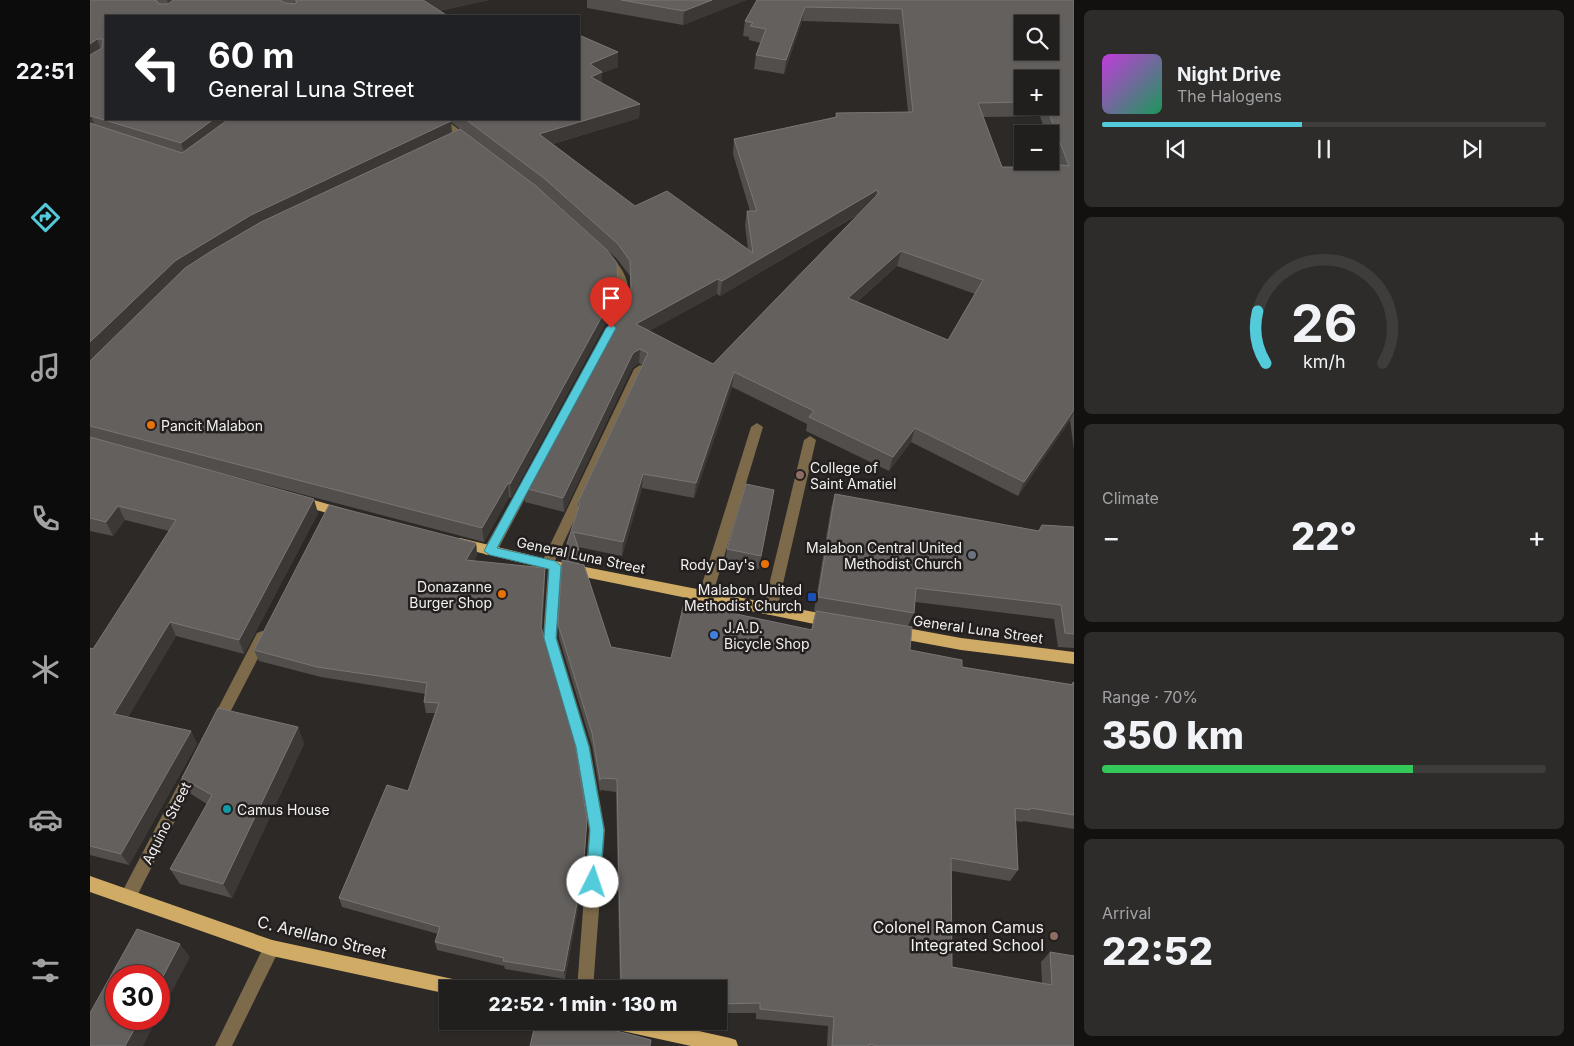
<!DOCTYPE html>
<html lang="en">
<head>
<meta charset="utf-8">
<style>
  :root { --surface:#211f1d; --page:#2d2c2a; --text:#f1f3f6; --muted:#a2a2a4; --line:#3e3d3b; --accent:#53cbda }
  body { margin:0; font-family:Inter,sans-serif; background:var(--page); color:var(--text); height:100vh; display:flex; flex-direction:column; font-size:19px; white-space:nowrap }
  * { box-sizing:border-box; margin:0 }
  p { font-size:16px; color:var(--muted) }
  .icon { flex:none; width:28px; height:28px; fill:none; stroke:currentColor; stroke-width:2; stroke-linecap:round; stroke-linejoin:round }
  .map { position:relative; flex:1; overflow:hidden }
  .sheet { display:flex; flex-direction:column; gap:10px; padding:10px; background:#121110; width:500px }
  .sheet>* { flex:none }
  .banner { position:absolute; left:15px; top:15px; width:475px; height:105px; border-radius:0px; box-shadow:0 1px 4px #0004,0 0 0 1px var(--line); background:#202124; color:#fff; overflow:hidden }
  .fabs { position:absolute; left:924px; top:15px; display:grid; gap:10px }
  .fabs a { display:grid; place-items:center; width:45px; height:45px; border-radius:0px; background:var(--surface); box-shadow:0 1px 4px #0004,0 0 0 1px var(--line); font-size:25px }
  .speed { position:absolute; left:15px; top:965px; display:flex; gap:10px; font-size:25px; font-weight:700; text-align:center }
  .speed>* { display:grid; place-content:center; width:65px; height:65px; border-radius:50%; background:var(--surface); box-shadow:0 1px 4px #0004,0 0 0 1px var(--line); line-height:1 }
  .speed .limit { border:8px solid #d22; background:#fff; color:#111 }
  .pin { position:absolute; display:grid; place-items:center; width:42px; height:42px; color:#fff; margin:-51px -21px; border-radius:50% 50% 50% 0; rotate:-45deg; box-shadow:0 0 5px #0007 }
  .pin .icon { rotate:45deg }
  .me { position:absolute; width:55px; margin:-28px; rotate:4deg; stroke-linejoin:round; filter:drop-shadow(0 0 4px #0008) }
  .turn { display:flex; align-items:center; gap:18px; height:105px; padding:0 20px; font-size:22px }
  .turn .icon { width:65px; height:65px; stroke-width:2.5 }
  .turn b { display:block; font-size:35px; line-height:42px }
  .big { font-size:38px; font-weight:800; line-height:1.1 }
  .sheet .widget { flex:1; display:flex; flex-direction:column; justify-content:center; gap:8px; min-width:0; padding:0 18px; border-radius:8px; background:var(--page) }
  .sheet .dial { align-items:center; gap:0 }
  .dial svg { height:130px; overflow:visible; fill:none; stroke:var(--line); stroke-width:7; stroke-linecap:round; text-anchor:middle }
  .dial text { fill:var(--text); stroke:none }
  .song { display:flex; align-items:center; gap:15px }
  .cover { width:60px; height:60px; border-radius:8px; background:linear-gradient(135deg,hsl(290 70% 55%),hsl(150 70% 35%)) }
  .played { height:5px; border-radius:2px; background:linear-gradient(90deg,var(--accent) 45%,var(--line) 45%) }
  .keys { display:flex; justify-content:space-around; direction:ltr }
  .heat { display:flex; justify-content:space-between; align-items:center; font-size:28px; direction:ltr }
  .charge { height:8px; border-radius:4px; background:linear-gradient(90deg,#34c759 70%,var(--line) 0) }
  .trip { position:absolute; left:349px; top:980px; width:288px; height:50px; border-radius:0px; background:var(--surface); box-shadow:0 1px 4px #0004,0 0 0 1px var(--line); font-weight:800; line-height:50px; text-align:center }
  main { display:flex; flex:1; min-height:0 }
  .tabs { display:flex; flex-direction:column; width:90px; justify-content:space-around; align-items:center; background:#0d0c0c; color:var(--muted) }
  .tabs .icon { width:35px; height:35px }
  .tabs .selected { color:var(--accent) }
  .tabs b { font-size:22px; color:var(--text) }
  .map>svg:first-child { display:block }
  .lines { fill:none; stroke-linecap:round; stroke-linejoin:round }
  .minor { fill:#7c6a4a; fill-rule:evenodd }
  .major { fill:#d0ab65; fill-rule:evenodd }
  .wall { fill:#514e4c; fill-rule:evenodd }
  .shaded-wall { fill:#3b3836 }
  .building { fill:#63605e; stroke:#797675; fill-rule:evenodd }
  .route { fill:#53cbda; stroke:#36848e }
  .food-dot { fill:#e8710a; stroke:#221f1e; stroke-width:2 }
  .education-dot { fill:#8d6e63; stroke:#221f1e; stroke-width:2 }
  .worship-dot { fill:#6b7280; stroke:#221f1e; stroke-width:2 }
  .transit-dot { fill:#1a4fb4; stroke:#221f1e; stroke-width:2 }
  .shop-dot { fill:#3f7fe0; stroke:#221f1e; stroke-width:2 }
  .culture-dot { fill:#0f9aa8; stroke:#221f1e; stroke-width:2 }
  .labels { text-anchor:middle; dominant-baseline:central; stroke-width:5; stroke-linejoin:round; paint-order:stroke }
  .poi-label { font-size:14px; fill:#f3f0f0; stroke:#221f1e; text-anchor:start }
  .street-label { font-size:14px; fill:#f3f0f0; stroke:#221f1e }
  .near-poi-label { font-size:16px; fill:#f3f0f0; stroke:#221f1e; text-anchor:end }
  .near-street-label { font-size:16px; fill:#f3f0f0; stroke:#221f1e }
</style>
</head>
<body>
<main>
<nav class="tabs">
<b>22:51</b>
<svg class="icon selected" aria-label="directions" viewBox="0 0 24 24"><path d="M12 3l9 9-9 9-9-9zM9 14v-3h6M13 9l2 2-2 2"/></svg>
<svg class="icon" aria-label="music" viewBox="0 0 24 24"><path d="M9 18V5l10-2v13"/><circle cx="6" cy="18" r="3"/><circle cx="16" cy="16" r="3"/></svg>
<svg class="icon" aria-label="phone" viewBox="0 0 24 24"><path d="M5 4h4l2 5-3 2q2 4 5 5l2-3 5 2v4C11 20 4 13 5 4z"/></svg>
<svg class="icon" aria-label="climate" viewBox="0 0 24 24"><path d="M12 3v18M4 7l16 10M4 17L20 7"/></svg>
<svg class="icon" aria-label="car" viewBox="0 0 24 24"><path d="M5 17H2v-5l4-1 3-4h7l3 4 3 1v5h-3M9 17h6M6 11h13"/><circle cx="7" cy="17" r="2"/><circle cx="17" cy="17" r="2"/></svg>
<svg class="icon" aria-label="filters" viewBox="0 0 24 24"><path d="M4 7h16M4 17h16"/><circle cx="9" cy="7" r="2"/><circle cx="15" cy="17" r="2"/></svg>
</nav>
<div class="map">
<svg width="984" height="1046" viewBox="0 0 984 1046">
  <rect width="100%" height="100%" fill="#2c2927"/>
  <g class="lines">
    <g class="minor">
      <polygon points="345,119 355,119 383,140 378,143 375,142"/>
      <path d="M515,253c5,1 9,5 12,10 14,17 15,36 4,56l-4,1 -5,-4c12,-28 5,-38 -12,-60z"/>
      <polygon points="550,365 556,369 465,561 470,562 471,566 467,638 500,747 515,830 503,989 487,989 499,830 486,747 453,638 458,569 452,568 451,564 544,369"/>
      <polygon points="667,423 673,427 622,597 620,601 615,602 610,601 608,597 661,427"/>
      <polygon points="720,436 726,440 687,610 685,614 680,615 675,614 673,610 714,440"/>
      <polygon points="442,469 448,474 405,555 395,555 394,551 395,547 438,471"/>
      <polygon points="172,631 177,633 179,637 132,728 127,730 122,728 120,724 122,720 167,633"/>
      <polygon points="103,764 108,766 110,771 44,902 38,905 32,902 30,897 32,892 98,766"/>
      <polygon points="182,940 188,942 190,948 142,1046 125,1046 176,942"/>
    </g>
    <g class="major">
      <polygon points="210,496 258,510 260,513 258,516 254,518 206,504 204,501"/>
      <polygon points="370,538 465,561 739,615 744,617 746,621 744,625 739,627 465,571 366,547 364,543 366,539"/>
      <polygon points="806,626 871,638 984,652 984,664 871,650 806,638 801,636 799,632 801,628"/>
      <polygon points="0,876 182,940 372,981 378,983 380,989 358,989 358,994 182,956 0,892"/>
      <polygon points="515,1021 564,1021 640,1038 646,1040 648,1046 601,1046 523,1029 517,1027"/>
    </g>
  </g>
  <g class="wall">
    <path d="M0,0h399l-50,11 -333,108 344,1v-1h129v-84l39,17v15l-16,6v10l38,21 -1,14 -86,26 82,62 113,44 -3,-25 2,-14h3l-17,-57 1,-15 101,-22 1,-4 72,-1 -9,-88 -97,-3 -18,53 -30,-5 2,-14 5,-12 -12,-3v-3l-6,-1 2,-15 12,-21h317v450l-4,-30 -52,76 -107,-54 -22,29 -83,-40 1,-7 -75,-37 -38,111 -52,-10 -20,68 -44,-9 1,3v14l32,83 60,11 140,-28 5,-19h-2l17,-103 4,-14 203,37 4,-6 32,2v121l-16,-1 -4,-28 -139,-17 -1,11 -6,13 2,24 52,17 109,17 2,-2 1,1v146l-51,-8 -1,1 -6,-1 2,49 -8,11 -58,-10v96l90,16 -1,-21 9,-10 24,94h-247l1,-20 -72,-7v-6h-38v-24h-98l-4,-197 -15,-2 -1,2 -8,-46 -33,-108 -1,-14 8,-63v-14l12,-38v-7l64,-137 -3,-2 -7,5 -68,144 -39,-10 -1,-14 106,-198v-14l-13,-17 -74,-67 75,95 -1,15 -106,196 -2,-1 -25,45 -274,-72 108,43 -74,141 -68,-18 -48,81 63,14 6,13 -68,121 -39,-10v-207l3,1 76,-118 -44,-11 -12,16 -23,-5zM932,79l28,27h-28zM950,116l6,18h4v10l8,21 -6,-1v3h-50l-19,-50zM361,122l9,7 -8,3zM769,214l-146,150 -64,-33 68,-37 3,2zM807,266l78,28 -27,46 -91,-38z"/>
    <polygon points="497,0 656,0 593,25 497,8"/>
    <polygon points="684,490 669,569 635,562 637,549"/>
    <polygon points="386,543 387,555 384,561 455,568 455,580 452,631 497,820 493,881 475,979 415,969 414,966 347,950 345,942 348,934 252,907 249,898 318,791 345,713 336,713 334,702 336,694 231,677 169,661 164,650"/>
    <polygon points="208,727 214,744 142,898 90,884 80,869 117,804 101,794 92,778"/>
  </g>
  <g class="shaded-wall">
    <polygon points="77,0 93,0 80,8"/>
    <polygon points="332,0 399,0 334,14"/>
    <polygon points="622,0 656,0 593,25 594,11"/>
    <polygon points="715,7 712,21 694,74 696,60"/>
    <polygon points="7,39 12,53 0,62 0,44"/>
    <polygon points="528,52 528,67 512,73 512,86 500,78 500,64"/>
    <polygon points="550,104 549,118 449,148 449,134"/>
    <polygon points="1,116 7,130 0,135 0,117"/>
    <polygon points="124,119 147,119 96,158 91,143"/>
    <polygon points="361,121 362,136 0,363 0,342 85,261 161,215"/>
    <polygon points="787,190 783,205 630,296 632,281"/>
    <polygon points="811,251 807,266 754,313 758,298"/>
    <polygon points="628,279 627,294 545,339 546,324"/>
    <polygon points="528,287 527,302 421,498 420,484"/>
    <polygon points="550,349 549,363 542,368 474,512 473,498 543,353"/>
    <polygon points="644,372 642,387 604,498 606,483"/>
    <polygon points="984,410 984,412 980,420 928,496 934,482"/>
    <polygon points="825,428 821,442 799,471 803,457"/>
    <polygon points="553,474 552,488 532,556 533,542"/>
    <polygon points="418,483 419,497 394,542 392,528"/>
    <polygon points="224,499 228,513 154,654 149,640"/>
    <polygon points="28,506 35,520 23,536 16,522"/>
    <polygon points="386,543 387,555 378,571 376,560"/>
    <polygon points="455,568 455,580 451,639 451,627"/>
    <polygon points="80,622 86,636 32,727 24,714"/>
    <polygon points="208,727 214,744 142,898 133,884"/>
    <polygon points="101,731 107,744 39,865 31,854"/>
    <polygon points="497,820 493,881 475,979 474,971"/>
    <polygon points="90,944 100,957 69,1016 69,984"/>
    <polygon points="50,1019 67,1019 53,1046 35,1046"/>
  </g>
  <g class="building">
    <polygon points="0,0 63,0 67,1 69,4 78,4 83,0 190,0 195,3 205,4 207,2 205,0 333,0 358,16 16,16 16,119 124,119 91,143 1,116 0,117 0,55 12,48 13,39 7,39 0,44"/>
    <polygon points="531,0 622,0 594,11"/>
    <path d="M667,0h317v410l-50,72 -109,-54 -22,29 -84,-40 5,-6 -80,-39 -38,111 -53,-9 -20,68 -50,-10 6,18 -13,-3 14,-44 -2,-1 70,-149 -8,-4 -7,4 -70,145 -39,-10 107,-200 -1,-27 -12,-17 -73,-65 -80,-60h114v-84l39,17 -28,12 12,8 -11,5 49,27 -101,30 96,72 32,-15 86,62 -6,-42h10l-23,-72 103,-22 -1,-4 77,-1 -11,-103 -97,-2 -19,53 -30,-5 10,-26 -16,-3 3,-3 -8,-2zM932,24h28v27h-28zM932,79h28v27h-4l23,60 -17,-2 1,3h-51l-24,-64 44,-1zM787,190l2,3 -166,171 -77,-40 82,-45 4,2zM811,251l82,29 -35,60 -100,-42z"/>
    <polygon points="139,119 358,119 361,121 161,215 85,261 0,342 0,123 92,153"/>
    <polygon points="370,129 446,186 517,250 527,263 528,287 420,484 418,483 392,528 0,426 0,361 95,268 123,250 171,222"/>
    <polygon points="0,437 224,499 149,640 80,622 24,714 101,731 31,854 0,846 0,648 3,649 86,520 28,506 16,522 0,518"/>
    <polygon points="656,484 684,490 671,556 637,549"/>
    <polygon points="745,494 949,531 952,525 984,527 984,634 975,633 971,605 826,588 824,613 728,597"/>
    <polygon points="239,505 386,543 376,560 455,568 451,627 484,737 497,820 493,872 474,971 413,961 414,958 345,942 350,927 249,898 297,785 318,791 349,703 334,702 337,683 227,667 164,650"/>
    <polygon points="472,560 494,565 521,647 581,658 594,603 722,630 726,611 822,627 820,650 872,660 872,667 983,685 983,682 984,683 984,815 940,808 940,810 925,808 928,870 861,858 862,967 962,985 960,952 984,956 984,1046 787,1046 779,1044 779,1046 742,1046 744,1017 670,1009 670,1003 628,1004 628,989 538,989 531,981 527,779 511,778 510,780 502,733 468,624"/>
    <polygon points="128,708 208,727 133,884 80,869 122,795 92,778"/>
    <polygon points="47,929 90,944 69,984 69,976 26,976 26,1019 50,1019 35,1046 0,1046 0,1013"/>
    <polygon points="446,1021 489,1021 561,1040 560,1046 440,1046"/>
  </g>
  <polygon class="route" points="521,324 526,328 407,548 465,561 471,566 466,638 499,747 514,830 510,882 508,887 503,889 498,887 496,882 500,830 486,747 454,638 459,569 400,555 394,551 516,328"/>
  <g class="food-dot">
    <circle cx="61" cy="425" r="5"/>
    <circle cx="675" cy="564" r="5"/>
    <circle cx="412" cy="594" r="5"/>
  </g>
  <g class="education-dot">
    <circle cx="710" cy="475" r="5"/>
    <circle cx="964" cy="936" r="5"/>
  </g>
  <circle class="worship-dot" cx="882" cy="555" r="5"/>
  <rect class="transit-dot" x="717" y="592" width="10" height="10" rx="2.5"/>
  <circle class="shop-dot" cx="624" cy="635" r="5"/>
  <circle class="culture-dot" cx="137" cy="809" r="5"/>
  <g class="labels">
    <g class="poi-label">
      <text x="71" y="425">Pancit Malabon</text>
      <text x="720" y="467">College of<tspan x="720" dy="16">Saint Amatiel</tspan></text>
      <text x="872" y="547" text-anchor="end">Malabon Central United<tspan x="872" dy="16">Methodist Church</tspan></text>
      <text x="665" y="564" text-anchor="end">Rody Day's</text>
      <text x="402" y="586" text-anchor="end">Donazanne<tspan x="402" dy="16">Burger Shop</tspan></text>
      <text x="712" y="589" text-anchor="end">Malabon United<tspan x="712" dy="16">Methodist Church</tspan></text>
      <text x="634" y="627">J.A.D.<tspan x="634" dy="16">Bicycle Shop</tspan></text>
      <text x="147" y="809">Camus House</text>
    </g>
    <g class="street-label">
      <text transform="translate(491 555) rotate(12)">General Luna Street</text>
      <text transform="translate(888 629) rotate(8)">General Luna Street</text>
      <text transform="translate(76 823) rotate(-63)">Aquino Street</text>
    </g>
    <g class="near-poi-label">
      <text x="954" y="927">Colonel Ramon Camus<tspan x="954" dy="18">Integrated School</tspan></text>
    </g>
    <g class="near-street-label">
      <text transform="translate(232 937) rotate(14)">C. Arellano Street</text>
    </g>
  </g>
</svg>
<div class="fabs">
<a><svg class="icon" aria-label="search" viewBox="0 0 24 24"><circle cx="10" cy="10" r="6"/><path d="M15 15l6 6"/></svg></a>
<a>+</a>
<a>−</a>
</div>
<div class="speed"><div class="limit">30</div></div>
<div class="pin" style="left:521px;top:328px;background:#d93025"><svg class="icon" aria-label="arrive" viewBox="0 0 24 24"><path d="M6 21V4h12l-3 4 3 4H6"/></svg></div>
<svg class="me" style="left:503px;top:882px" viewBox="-20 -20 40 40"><circle r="19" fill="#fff"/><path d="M0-13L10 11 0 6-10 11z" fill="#53cbda"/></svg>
<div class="trip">22:52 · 1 min · 130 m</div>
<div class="banner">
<div class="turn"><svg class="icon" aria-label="left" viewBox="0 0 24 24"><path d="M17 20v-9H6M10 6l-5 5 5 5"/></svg><div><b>60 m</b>General Luna Street</div></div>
</div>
</div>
<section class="sheet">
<div class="widget">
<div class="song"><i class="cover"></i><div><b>Night Drive</b><p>The Halogens</p></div></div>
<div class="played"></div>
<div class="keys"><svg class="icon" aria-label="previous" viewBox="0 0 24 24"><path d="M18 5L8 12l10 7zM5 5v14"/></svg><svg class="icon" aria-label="pause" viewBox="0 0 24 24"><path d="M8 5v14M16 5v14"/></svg><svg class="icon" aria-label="next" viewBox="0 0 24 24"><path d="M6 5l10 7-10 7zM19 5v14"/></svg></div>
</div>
<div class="widget dial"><svg viewBox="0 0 100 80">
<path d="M14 69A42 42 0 1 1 86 69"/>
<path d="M14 69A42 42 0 0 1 9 37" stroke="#53cbda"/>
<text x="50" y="56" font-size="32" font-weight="700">26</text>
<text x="50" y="72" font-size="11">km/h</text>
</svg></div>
<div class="widget"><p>Climate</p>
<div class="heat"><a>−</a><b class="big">22°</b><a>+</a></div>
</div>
<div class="widget"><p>Range · 70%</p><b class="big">350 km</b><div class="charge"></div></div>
<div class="widget"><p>Arrival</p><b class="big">22:52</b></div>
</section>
</main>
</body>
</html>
